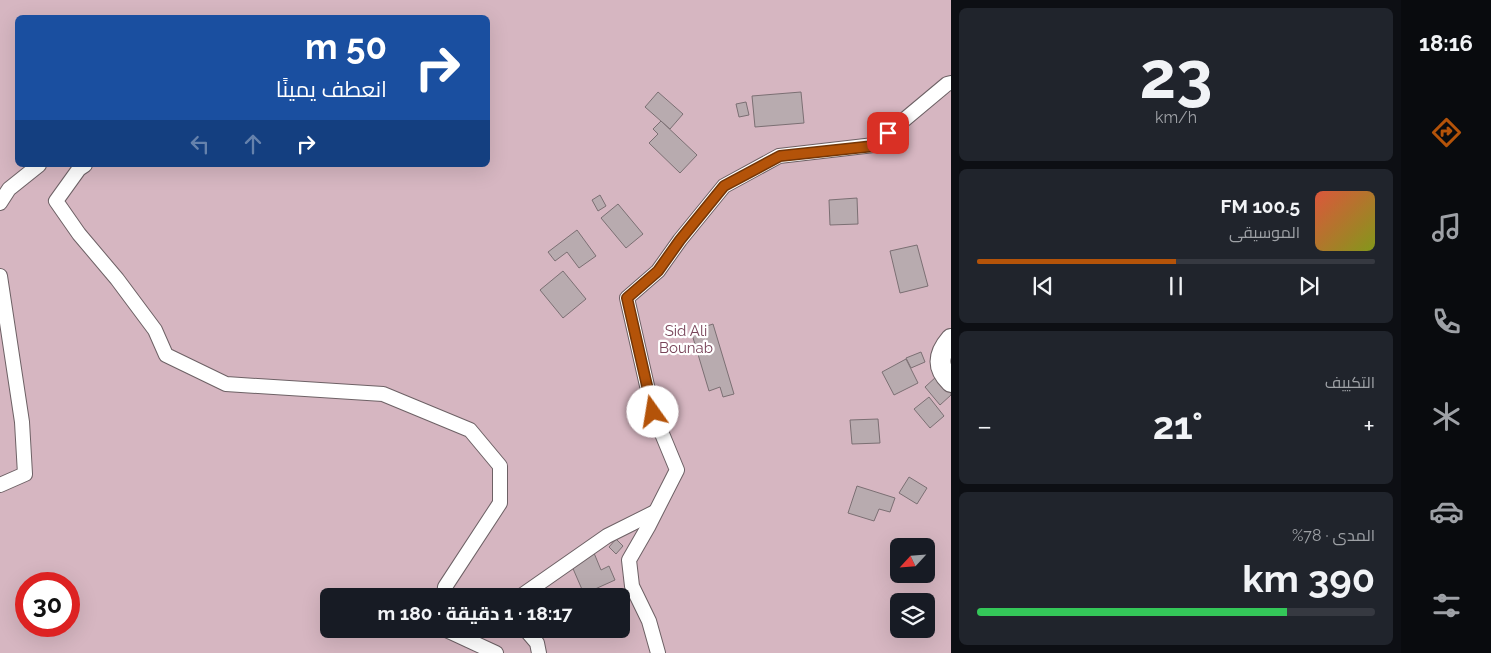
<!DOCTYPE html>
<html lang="ar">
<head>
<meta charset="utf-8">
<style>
  :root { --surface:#171b24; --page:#20242c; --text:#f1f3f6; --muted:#9ea1a6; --line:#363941; --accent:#b45309 }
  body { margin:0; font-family:Raleway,Cairo,sans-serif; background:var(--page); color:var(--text); direction:rtl; height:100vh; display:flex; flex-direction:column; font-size:19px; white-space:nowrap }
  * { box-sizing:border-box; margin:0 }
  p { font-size:16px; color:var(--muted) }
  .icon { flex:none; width:28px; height:28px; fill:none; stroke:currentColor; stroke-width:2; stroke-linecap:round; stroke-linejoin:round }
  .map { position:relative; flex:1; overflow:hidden; direction:ltr }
  .drawer { display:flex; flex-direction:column; gap:8px; padding:8px; background:#0d0f14; width:450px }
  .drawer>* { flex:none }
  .guide { position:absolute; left:15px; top:15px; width:475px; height:152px; border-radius:8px; box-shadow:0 5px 20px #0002; direction:rtl; background:#1a4fa0; color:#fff; overflow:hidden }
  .needle { width:32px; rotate:244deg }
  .buttons { position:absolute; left:890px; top:538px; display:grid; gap:10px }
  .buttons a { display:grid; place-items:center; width:45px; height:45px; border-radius:8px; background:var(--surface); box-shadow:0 5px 20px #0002; font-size:25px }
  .speed { position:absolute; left:15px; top:572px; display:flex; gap:10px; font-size:25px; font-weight:700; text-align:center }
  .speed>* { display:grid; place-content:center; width:65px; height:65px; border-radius:50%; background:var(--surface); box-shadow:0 5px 20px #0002; line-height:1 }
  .speed .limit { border:8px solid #d22; background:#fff; color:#111 }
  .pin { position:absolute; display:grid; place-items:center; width:42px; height:42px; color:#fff; margin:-21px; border-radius:10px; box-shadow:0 2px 8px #0006 }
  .me { position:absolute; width:55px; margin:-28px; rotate:347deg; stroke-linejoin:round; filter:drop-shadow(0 0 4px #0008) }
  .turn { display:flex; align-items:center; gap:18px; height:105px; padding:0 20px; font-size:22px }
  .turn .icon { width:65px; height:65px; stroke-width:2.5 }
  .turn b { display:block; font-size:35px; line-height:42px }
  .lanes { display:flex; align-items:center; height:48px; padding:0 20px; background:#0003; justify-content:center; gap:25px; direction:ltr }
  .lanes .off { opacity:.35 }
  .big { font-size:38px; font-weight:700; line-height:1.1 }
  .drawer .widget { flex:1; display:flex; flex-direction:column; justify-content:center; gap:8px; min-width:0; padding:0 18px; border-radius:8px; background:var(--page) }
  .drawer .dial { align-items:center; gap:0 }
  .dial b { font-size:65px; line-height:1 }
  .song { display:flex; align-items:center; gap:15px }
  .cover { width:60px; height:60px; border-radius:8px; background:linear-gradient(135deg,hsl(10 70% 55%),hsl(70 70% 35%)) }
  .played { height:5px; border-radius:2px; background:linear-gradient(90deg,var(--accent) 50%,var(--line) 50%) }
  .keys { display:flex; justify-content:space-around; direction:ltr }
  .heat { display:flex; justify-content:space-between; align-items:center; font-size:28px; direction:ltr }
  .charge { height:8px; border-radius:4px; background:linear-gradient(90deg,#34c759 78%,var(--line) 0) }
  .trip { position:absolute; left:320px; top:588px; width:310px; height:50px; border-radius:8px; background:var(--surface); box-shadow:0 5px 20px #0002; font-weight:700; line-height:50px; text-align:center; direction:rtl }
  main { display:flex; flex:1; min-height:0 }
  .tab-bar { display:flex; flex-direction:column; width:90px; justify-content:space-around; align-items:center; background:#090b0e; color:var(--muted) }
  .tab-bar .icon { width:35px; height:35px }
  .tab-bar .active { color:var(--accent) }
  .tab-bar b { font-size:22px; color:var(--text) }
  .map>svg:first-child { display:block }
  .green { fill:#d6b6c1; fill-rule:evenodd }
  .building { fill:#b8abaf; stroke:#7b6f73 }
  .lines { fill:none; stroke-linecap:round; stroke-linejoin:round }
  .minor-casing { stroke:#6d6165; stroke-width:16 }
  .secondary-casing { stroke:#6d6165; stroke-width:22 }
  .minor { stroke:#fff; stroke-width:14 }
  .secondary { stroke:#fff; stroke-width:20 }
  .route-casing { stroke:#753606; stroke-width:12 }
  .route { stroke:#b45309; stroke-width:9 }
  .labels { text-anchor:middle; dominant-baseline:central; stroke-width:4.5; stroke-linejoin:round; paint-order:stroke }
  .park-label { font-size:15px; fill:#79455a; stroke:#fff }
</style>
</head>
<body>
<main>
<nav class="tab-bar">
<b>18:16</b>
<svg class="icon active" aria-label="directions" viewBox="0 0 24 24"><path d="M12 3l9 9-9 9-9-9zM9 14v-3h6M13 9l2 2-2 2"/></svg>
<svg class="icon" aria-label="music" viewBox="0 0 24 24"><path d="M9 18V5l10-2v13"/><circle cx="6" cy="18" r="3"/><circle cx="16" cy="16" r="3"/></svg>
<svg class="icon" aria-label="phone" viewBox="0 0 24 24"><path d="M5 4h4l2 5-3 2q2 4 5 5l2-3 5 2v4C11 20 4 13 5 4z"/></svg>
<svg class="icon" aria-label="climate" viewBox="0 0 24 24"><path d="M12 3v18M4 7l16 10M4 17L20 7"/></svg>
<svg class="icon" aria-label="car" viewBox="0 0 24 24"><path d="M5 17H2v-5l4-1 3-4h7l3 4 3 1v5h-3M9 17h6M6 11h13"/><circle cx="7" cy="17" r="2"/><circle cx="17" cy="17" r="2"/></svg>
<svg class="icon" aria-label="filters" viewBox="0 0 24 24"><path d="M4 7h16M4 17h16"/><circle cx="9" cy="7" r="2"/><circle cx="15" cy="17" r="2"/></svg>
</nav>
<section class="drawer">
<div class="widget dial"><b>23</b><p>km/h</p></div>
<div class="widget">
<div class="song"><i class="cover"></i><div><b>100.5 FM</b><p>الموسيقى</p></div></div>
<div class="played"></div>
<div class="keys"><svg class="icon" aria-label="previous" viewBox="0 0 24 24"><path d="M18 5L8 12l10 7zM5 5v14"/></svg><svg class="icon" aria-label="pause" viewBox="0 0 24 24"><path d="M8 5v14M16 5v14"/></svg><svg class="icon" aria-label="next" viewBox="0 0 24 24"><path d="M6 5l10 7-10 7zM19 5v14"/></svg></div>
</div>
<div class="widget"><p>التكييف</p>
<div class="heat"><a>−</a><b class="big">21°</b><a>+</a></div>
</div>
<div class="widget"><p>المدى · 78%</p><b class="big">390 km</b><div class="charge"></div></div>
</section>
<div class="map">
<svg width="951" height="653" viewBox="0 0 951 653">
  <rect width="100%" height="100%" fill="#f6e8ed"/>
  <path class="green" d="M0,0h951v653h-951zM18,18h470v147h-470zM899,546h27v28h-27zM26,584h43v42h-43zM329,596h292v33h-292zM899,601h27v28h-27z"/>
  <g class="building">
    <polygon points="658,92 683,114 670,129 645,107"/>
    <polygon points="801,92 804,123 755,127 752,96"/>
    <polygon points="746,102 749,115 739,117 736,104"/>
    <polygon points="661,121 697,155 680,173 649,143 658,134 653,129"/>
    <polygon points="600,195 606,206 598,211 592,200"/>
    <polygon points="857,198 858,224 830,225 829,200"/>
    <polygon points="618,204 643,234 626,248 601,218"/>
    <polygon points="577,230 596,256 579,268 567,252 555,261 548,252"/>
    <polygon points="917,245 928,286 900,293 890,251"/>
    <polygon points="563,271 586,299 563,318 540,290"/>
    <polygon points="713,324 734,394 723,397 720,387 709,391 691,331"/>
    <polygon points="921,352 925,362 911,368 906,358"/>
    <polygon points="906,359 918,383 894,395 882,372"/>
    <polygon points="937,376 951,392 951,395 940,405 925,387"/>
    <polygon points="929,397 944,416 930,428 914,409"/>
    <polygon points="878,419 880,443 852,444 850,420"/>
    <polygon points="909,477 927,488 917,504 899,493"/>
    <polygon points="857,486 895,498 890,512 879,509 874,521 848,513"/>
    <polygon points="616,539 623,546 616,554 609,547"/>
    <polygon points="594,553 601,570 609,566 615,580 584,594 571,564"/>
  </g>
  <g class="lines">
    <defs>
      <g id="minor">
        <polyline points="85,165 79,169 56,201 79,234 117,279 155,330 166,355 226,384 383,394 470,430 500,466 500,503 445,587 444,596"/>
        <polyline points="0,203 9,189 39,165"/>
        <polyline points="0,276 22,422 25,474 0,485"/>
        <polyline points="521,596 607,536 655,512"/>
        <polyline points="444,629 496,653"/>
        <polyline points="525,629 537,643 539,653"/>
        <polyline points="658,653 649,621 632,586 629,560 648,527 677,470 653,412 627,298 658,271 680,240 724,186 779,156 874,145 947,84 951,83"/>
      </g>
      <path id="secondary" d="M951,339c-13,15 -15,28 0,43"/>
    </defs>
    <use href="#minor" class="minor-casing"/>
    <use href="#secondary" class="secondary-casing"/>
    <use href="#minor" class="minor"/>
    <use href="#secondary" class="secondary"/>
  </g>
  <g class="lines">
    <defs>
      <polyline id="route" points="653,412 627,298 658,271 680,240 724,186 780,156 874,146 888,133"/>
    </defs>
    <use href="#route" class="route-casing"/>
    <use href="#route" class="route"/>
  </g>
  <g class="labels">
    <g class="park-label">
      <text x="686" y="331">Sid Ali<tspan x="686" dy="17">Bounab</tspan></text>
    </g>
  </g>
</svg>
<div class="buttons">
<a><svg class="needle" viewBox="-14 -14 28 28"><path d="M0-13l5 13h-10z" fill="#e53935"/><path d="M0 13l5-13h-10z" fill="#9ea1a6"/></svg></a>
<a><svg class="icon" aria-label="layers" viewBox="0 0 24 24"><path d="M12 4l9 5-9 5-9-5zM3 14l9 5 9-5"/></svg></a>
</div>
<div class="speed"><div class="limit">30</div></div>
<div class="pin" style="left:888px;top:133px;background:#d93025"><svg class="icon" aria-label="arrive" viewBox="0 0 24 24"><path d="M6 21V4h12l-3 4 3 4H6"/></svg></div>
<svg class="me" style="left:653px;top:412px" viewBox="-20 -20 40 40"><circle r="19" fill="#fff"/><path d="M0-13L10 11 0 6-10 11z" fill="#b45309"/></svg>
<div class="trip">18:17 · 1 دقيقة · 180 m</div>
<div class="guide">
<div class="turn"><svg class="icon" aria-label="right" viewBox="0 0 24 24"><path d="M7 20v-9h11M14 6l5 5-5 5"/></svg><div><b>50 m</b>انعطف يمينًا</div></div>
<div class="lanes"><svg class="icon off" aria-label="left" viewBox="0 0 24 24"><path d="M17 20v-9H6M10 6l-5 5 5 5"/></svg><svg class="icon off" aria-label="ahead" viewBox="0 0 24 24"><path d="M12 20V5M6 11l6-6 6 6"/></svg><svg class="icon" aria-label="right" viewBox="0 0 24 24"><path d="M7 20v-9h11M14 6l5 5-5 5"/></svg></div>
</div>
</div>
</main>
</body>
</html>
